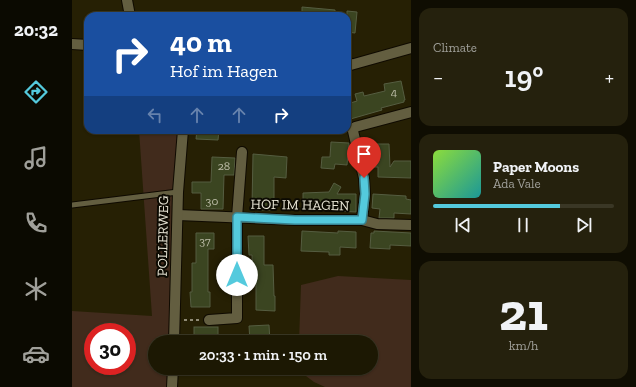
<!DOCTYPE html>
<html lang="en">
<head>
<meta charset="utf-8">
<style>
  :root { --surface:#1c1803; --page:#25210d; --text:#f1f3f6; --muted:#a0a09a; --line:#3a3725; --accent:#54cadd }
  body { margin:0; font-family:"Zilla Slab",serif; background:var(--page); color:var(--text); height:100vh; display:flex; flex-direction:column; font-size:15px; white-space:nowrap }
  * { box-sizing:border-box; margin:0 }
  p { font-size:13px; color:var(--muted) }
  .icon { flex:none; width:22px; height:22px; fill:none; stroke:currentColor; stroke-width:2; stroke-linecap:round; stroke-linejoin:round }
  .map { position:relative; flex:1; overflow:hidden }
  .panel { display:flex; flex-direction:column; gap:8px; padding:8px; background:#0f0d02; width:225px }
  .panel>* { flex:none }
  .hud { position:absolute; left:12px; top:12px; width:267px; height:122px; border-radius:12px; box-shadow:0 1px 3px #0004,0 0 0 1px var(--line); background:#1a4fa0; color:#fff; overflow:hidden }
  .speed { position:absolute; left:12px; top:323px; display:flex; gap:8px; font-size:20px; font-weight:700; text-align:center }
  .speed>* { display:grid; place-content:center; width:52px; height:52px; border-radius:50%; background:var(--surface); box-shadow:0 1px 3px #0004,0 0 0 1px var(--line); line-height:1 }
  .speed .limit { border:6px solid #d22; background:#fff; color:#111 }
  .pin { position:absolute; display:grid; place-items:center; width:34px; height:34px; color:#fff; margin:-41px -17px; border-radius:50% 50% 50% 0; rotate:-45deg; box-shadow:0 0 4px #0007 }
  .pin .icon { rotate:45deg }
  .me { position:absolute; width:44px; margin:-22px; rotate:0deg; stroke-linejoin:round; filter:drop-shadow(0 0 3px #0008) }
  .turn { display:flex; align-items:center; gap:14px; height:84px; padding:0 20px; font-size:18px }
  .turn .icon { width:52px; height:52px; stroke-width:2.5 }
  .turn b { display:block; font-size:28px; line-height:34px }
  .lanes { display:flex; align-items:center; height:38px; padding:0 20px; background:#0003; justify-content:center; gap:20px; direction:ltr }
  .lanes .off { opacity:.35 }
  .big { font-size:30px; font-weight:600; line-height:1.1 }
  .panel .widget { flex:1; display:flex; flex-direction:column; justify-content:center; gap:6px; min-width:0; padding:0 14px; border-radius:12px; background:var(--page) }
  .panel .dial { align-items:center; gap:0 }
  .dial b { font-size:52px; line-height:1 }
  .song { display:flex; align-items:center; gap:12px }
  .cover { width:48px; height:48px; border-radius:6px; background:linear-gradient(135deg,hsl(90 70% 55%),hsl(180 70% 35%)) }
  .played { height:4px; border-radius:2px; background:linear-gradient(90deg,var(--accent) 70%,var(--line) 70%) }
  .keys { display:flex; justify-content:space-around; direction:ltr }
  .heat { display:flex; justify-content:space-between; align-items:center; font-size:22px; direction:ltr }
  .trip { position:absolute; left:76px; top:335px; width:230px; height:40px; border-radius:20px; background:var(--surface); box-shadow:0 1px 3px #0004,0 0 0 1px var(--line); font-weight:600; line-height:40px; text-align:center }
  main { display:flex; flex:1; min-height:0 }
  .dock { display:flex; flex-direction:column; width:72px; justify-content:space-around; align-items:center; background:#0b0a01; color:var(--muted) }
  .dock .icon { width:28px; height:28px }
  .dock .active { color:var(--accent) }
  .dock b { font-size:18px; color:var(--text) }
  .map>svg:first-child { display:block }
  .green { fill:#412b1c; fill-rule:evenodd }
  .building { fill:#3b4521; stroke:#555d41 }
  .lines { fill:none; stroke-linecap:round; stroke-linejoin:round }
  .lane-casing { stroke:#0f0a00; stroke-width:7 }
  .street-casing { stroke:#0f0a00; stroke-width:12 }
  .path { stroke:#908b76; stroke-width:2; stroke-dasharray:3 3; stroke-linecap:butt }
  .lane { stroke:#635e40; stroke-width:5 }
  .street { stroke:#635e40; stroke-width:10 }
  .route-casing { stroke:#378390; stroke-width:10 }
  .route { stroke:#54cadd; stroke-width:7 }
  .labels { text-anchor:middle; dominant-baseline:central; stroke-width:4; stroke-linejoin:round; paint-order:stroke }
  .number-label { font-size:12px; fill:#bdbda8 }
  .street-label { font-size:14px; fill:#e8e5d5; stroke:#0c0a02 }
</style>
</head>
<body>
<main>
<nav class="dock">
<b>20:32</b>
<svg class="icon active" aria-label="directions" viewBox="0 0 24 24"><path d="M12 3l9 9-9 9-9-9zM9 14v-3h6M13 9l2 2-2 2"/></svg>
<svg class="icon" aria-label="music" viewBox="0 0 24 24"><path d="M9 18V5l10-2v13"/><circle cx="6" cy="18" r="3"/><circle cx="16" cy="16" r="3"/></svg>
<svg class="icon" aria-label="phone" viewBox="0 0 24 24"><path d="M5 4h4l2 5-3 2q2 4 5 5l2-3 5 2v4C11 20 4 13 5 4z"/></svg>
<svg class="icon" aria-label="climate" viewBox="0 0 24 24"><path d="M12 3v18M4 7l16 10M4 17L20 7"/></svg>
<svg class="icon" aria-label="car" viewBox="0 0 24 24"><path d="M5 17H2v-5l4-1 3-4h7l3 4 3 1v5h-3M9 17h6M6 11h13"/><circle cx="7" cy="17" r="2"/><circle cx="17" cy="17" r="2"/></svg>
</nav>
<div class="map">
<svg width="339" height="387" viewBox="0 0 339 387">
  <rect width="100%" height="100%" fill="#262004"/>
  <g class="green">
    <path d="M67,130h44l-9,212h-19v26h18l-1,19h-100v-76l80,5zM21,332h34v34h-34z"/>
    <polygon points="266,276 339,280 339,387 253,387 242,382 226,370 226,368 299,368 299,342 227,342 229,285"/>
  </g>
  <g class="building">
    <polygon points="230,7 263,10 263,16 230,16"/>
    <polygon points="275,11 285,12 283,33 275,32"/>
    <polygon points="329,81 333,100 332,100 332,102 309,108 310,110 275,120 275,104 285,101 283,94 291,92 292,96 313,91 312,84"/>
    <polygon points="125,130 147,130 146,140 124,139"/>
    <polygon points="259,142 277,143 275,165 263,164 262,169 249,168 250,157 258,157"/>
    <polygon points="300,144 317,144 318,167 322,161 339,161 339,178 306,177 306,167 301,167"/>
    <polygon points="181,154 215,157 214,178 202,177 202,210 185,210 180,206"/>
    <polygon points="140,157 163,158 162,175 152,175 151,209 129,209 129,193 120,193 120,182 139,182"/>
    <polygon points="262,183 269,187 265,194 284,194 284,212 264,211 264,209 236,210 236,205 231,205 231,193 257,192"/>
    <polygon points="301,194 334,196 334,199 339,200 339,214 322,213 322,218 307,218 308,209 300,208"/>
    <polygon points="230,231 266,233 266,231 284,232 284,248 268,247 268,255 257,255 257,252 229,251"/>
    <polygon points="302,231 339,233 339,246 318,245 318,249 298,248 299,233 302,233"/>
    <polygon points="124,233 142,233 142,249 136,249 136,292 138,292 138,307 119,307 118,292 120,292 120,263 124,263"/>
    <polygon points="176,236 192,236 192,265 201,265 202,296 203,296 203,311 184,310 184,284 181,284 180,255 177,255"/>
    <polygon points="197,325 198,342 178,342 177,326"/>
    <rect x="122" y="327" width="24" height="15"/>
  </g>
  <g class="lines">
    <defs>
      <g id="lane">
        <polyline points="275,57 281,64"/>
        <polyline points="0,205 106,192"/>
      </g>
      <g id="street">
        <polyline points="55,0 58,16"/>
        <polyline points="0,44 16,45"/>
        <polyline points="275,66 339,48"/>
        <polyline points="106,215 223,220 290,220 305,224 339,225"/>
        <polyline points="290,220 293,194 292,178 281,131 283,127 339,112"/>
        <polyline points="137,320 165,318 165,217 170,152"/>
        <polyline points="102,342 106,192 111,130"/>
        <polyline points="100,387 101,368"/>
      </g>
    </defs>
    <use href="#lane" class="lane-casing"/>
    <use href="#street" class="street-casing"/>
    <polyline class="path" points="112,320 128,320"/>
    <use href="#lane" class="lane"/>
    <use href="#street" class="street"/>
  </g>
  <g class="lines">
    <defs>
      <polyline id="route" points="165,275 165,217 223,220 290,220 293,194 292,178"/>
    </defs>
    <use href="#route" class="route-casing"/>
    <use href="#route" class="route"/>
  </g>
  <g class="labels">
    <g class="number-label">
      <text x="322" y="92">4</text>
      <text x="152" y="166">28</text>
      <text x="140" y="201">30</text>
      <text x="133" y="241">37</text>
    </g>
    <g class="street-label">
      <text transform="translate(228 205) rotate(1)">HOF IM HAGEN</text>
      <text transform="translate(91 236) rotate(-89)">POLLERWEG</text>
    </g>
  </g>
</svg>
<div class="speed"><div class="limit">30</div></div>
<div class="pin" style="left:292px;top:178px;background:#d93025"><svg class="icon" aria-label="arrive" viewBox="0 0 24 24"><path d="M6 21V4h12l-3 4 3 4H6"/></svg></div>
<svg class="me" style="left:165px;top:275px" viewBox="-20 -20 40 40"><circle r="19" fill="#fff"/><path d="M0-13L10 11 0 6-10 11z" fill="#54cadd"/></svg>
<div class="trip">20:33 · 1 min · 150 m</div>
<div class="hud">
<div class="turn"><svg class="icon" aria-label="right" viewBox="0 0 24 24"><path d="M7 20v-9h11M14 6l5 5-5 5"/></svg><div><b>40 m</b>Hof im Hagen</div></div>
<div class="lanes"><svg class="icon off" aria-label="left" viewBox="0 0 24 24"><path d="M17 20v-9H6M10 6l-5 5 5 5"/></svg><svg class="icon off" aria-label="ahead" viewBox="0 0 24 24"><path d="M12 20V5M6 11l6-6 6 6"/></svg><svg class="icon off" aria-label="ahead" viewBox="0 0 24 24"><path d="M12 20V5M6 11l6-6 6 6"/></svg><svg class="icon" aria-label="right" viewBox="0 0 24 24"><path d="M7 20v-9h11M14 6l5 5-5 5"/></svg></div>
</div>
</div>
<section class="panel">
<div class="widget"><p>Climate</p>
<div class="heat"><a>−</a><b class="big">19°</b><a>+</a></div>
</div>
<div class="widget">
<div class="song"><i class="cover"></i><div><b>Paper Moons</b><p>Ada Vale</p></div></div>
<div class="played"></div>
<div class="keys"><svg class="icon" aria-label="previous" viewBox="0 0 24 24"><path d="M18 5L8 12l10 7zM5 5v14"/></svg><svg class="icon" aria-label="pause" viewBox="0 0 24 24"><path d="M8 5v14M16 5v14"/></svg><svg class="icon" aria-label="next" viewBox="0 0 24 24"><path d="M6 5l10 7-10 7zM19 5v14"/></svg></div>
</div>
<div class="widget dial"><b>21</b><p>km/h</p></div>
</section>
</main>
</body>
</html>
